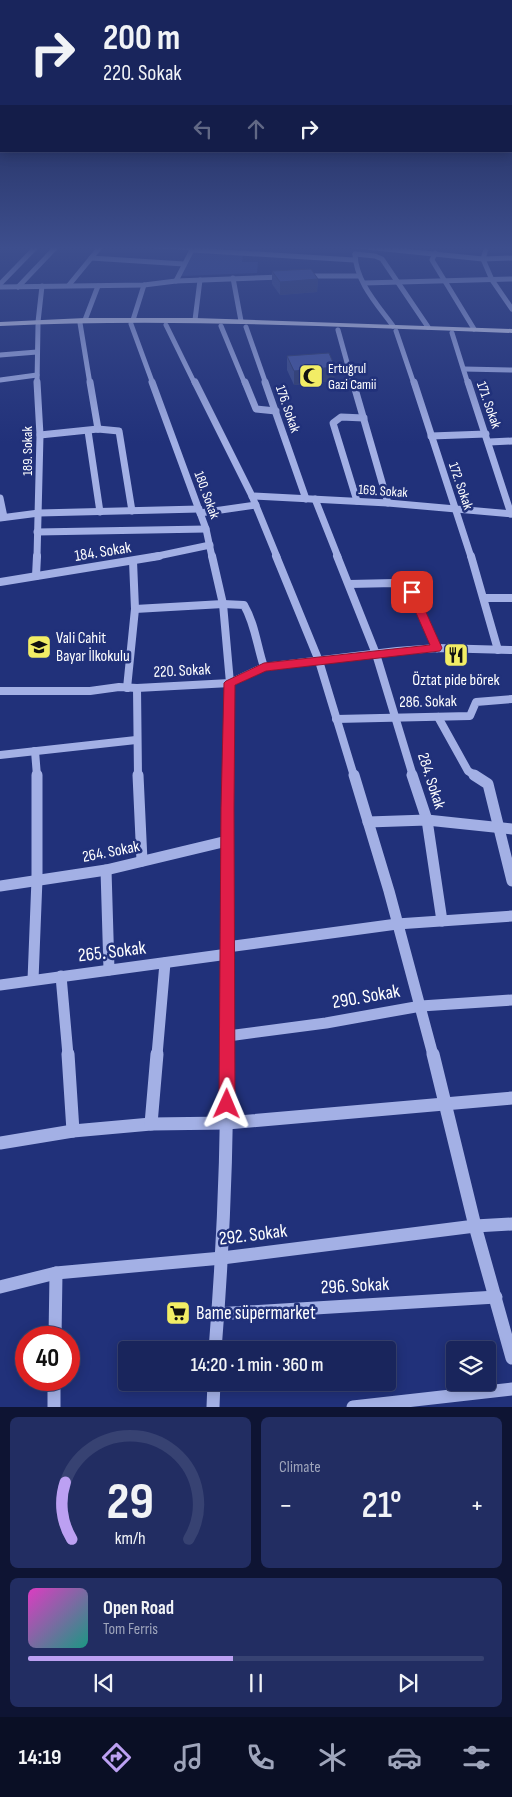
<!DOCTYPE html>
<html lang="en">
<head>
<meta charset="utf-8">
<style>
  :root { --surface:#19255c; --page:#222d62; --text:#f1f3f6; --muted:#9fa5bb; --line:#374272; --accent:#bca0f2 }
  body { margin:0; font-family:"Sofia Sans Condensed",sans-serif; background:var(--page); color:var(--text); height:100vh; display:flex; flex-direction:column; font-size:19px; white-space:nowrap }
  * { box-sizing:border-box; margin:0 }
  p { font-size:16px; color:var(--muted) }
  .icon { flex:none; width:28px; height:28px; fill:none; stroke:currentColor; stroke-width:2; stroke-linecap:round; stroke-linejoin:round }
  .map { position:relative; height:1407px; overflow:hidden }
  .drawer { display:flex; flex-direction:column; gap:10px; padding:10px; background:#0e1433; flex:1 }
  .drawer>* { flex:none }
  .guide { position:absolute; left:0px; top:0px; width:512px; height:152px; box-shadow:0 2px 12px #0003,0 0 0 1px var(--line); background:#19255c; color:var(--text); overflow:hidden }
  .buttons { position:absolute; left:446px; top:1341px; display:grid; gap:10px }
  .buttons a { display:grid; place-items:center; width:50px; height:50px; border-radius:5px; background:var(--surface); box-shadow:0 2px 12px #0003,0 0 0 1px var(--line); font-size:25px }
  .speed { position:absolute; left:15px; top:1326px; display:flex; gap:10px; font-size:25px; font-weight:700; text-align:center }
  .speed>* { display:grid; place-content:center; width:65px; height:65px; border-radius:50%; background:var(--surface); box-shadow:0 2px 12px #0003,0 0 0 1px var(--line); line-height:1 }
  .speed .limit { border:8px solid #d22; background:#fff; color:#111 }
  .pin { position:absolute; display:grid; place-items:center; width:42px; height:42px; color:#fff; margin:-21px; border-radius:10px; box-shadow:0 2px 8px #0006 }
  .me { position:absolute; width:55px; margin:-28px; rotate:1deg; stroke-linejoin:round; filter:drop-shadow(0 0 4px #0008) }
  .turn { display:flex; align-items:center; gap:18px; height:105px; padding:0 20px; font-size:22px }
  .turn .icon { width:65px; height:65px; stroke-width:2.5 }
  .turn b { display:block; font-size:35px; line-height:42px }
  .lanes { display:flex; align-items:center; height:48px; padding:0 20px; background:#0003; justify-content:center; gap:25px; direction:ltr }
  .lanes .off { opacity:.35 }
  .big { font-size:38px; font-weight:600; line-height:1.1 }
  .drawer .card { flex:1; display:flex; flex-direction:column; justify-content:center; gap:8px; min-width:0; padding:0 18px; border-radius:8px; background:var(--page) }
  .drawer .dial { align-items:center; gap:0 }
  .dial svg { height:130px; overflow:visible; fill:none; stroke:var(--line); stroke-width:7; stroke-linecap:round; text-anchor:middle }
  .dial text { fill:var(--text); stroke:none }
  .song { display:flex; align-items:center; gap:15px }
  .cover { width:60px; height:60px; border-radius:8px; background:linear-gradient(135deg,hsl(310 70% 55%),hsl(170 70% 35%)) }
  .played { height:5px; border-radius:2px; background:linear-gradient(90deg,var(--accent) 45%,var(--line) 45%) }
  .keys { display:flex; justify-content:space-around; direction:ltr }
  .heat { display:flex; justify-content:space-between; align-items:center; font-size:28px; direction:ltr }
  .drawer .tiles { flex:1; display:grid; gap:10px; grid-template-columns:1fr 1fr }
  .card:last-child { grid-column:span 2 }
  .trip { position:absolute; left:118px; top:1341px; width:278px; height:50px; border-radius:5px; background:var(--surface); box-shadow:0 2px 12px #0003,0 0 0 1px var(--line); font-weight:600; line-height:50px; text-align:center }
  .tabs { display:flex; height:80px; justify-content:space-around; align-items:center; background:#0a0f25; color:var(--muted) }
  .tabs .icon { width:35px; height:35px }
  .tabs .current { color:var(--accent) }
  .tabs b { font-size:22px; color:var(--text) }
  .map>svg:first-child { display:block }
  .green { fill:#344898 }
  .lines { fill:none; stroke-linecap:round; stroke-linejoin:round }
  .minor-far4 { stroke:#a3b0e5; stroke-width:5 }
  .minor-far3 { stroke:#a3b0e5; stroke-width:7 }
  .minor-far2 { stroke:#a3b0e5; stroke-width:8 }
  .minor-far1 { stroke:#a3b0e5; stroke-width:11 }
  .minor { stroke:#a3b0e5; stroke-width:13 }
  .major { fill:#e4e7fd; fill-rule:evenodd }
  .wall { fill:#3c4c8b }
  .shaded-wall { fill:#313e71 }
  .building { fill:#4658a2; stroke:#313e71 }
  .route { fill:#e11d48; stroke:#92132f }
  .labels { text-anchor:middle; dominant-baseline:central; stroke-width:5; stroke-linejoin:round; paint-order:stroke }
  .far-poi-label { font-size:14px; fill:#fff; stroke:#21317a; text-anchor:start }
  .far-street-label { font-size:14px; fill:#fff; stroke:#21317a }
  .street-label { font-size:16px; fill:#fff; stroke:#21317a }
  .poi-label { font-size:16px; fill:#fff; stroke:#21317a; text-anchor:start }
  .near-street-label { font-size:19px; fill:#fff; stroke:#21317a }
  .near-poi-label { font-size:19px; fill:#fff; stroke:#21317a; text-anchor:start }
</style>
</head>
<body>
<div class="map">
<svg width="512" height="1407" viewBox="0 0 512 1407">
  <rect width="100%" height="100%" fill="#21317a"/>
  <g class="green">
    <polygon points="197,246 262,246 260,253 196,250"/>
    <polygon points="194,252 243,255 242,262 258,262 257,273 181,276"/>
  </g>
  <g class="lines">
    <g class="minor-far4">
      <polyline points="156,246 193,248"/>
      <polyline points="355,246 483,259 512,258"/>
      <polyline points="487,246 483,259 492,280 512,309"/>
      <polyline points="192,250 354,260"/>
      <polyline points="435,253 432,260 474,329"/>
      <polyline points="355,254 375,256 382,259 428,327"/>
      <path d="M355,254c1,28 22,50 38,72"/>
      <polyline points="91,258 184,264"/>
      <polyline points="305,276 359,276"/>
      <polyline points="233,278 241,321"/>
      <polyline points="176,281 194,246"/>
      <polyline points="364,283 512,279"/>
      <polyline points="0,284 37,246"/>
      <polyline points="69,285 101,246"/>
      <polyline points="0,287 144,285 176,281 282,277"/>
      <polyline points="18,287 57,246"/>
      <polyline points="85,320 98,286"/>
      <polyline points="133,320 144,285"/>
      <polyline points="195,320 200,280"/>
      <polyline points="38,322 42,286"/>
      <polyline points="80,323 90,384"/>
      <polyline points="131,324 153,384"/>
      <polyline points="166,325 195,384"/>
      <polyline points="221,326 245,384"/>
      <polyline points="246,327 266,384"/>
      <polyline points="338,330 353,384"/>
      <polyline points="396,331 414,384"/>
      <polyline points="452,333 468,384"/>
      <polyline points="0,355 37,352"/>
      <polyline points="464,369 512,370"/>
      <polyline points="0,380 37,375"/>
      <polyline points="37,384 38,325"/>
    </g>
    <g class="minor-far3">
      <polyline points="90,382 98,429"/>
      <polyline points="152,382 206,529 212,557"/>
      <polyline points="195,382 252,496 277,557"/>
      <polyline points="245,382 256,409 276,411"/>
      <polyline points="265,382 306,499"/>
      <polyline points="353,382 388,503"/>
      <polyline points="414,382 471,557"/>
      <polyline points="468,382 511,514"/>
      <polyline points="88,431 100,512"/>
      <polyline points="40,435 98,429 119,431 132,511"/>
      <polyline points="431,436 486,434"/>
      <polyline points="489,442 512,441"/>
      <polyline points="252,496 388,503 512,514"/>
      <polyline points="0,498 4,517"/>
      <polyline points="315,499 338,557"/>
      <polyline points="357,501 333,423 341,417 364,418"/>
      <polyline points="200,513 256,505"/>
      <polyline points="0,518 39,513 199,509"/>
      <polyline points="37,532 206,529"/>
      <polyline points="37,557 40,435 37,382"/>
      <polyline points="153,557 210,545"/>
    </g>
    <g class="minor-far2">
      <polyline points="212,556 223,604 230,683 228,776"/>
      <polyline points="276,556 319,661 354,776"/>
      <polyline points="337,556 376,654 413,776"/>
      <polyline points="471,556 498,650"/>
      <polyline points="36,576 37,556"/>
      <polyline points="0,582 159,556"/>
      <polyline points="349,584 395,583 412,592 437,648"/>
      <polyline points="485,598 512,598"/>
      <path d="M135,609l88,-5 21,1c11,19 13,41 20,62"/>
      <polyline points="127,688 135,609 133,561"/>
      <polyline points="137,688 138,776"/>
      <polyline points="0,691 90,691 119,687 137,688 230,683 264,667 397,651 437,648 512,650"/>
      <polyline points="438,717 468,771 476,776"/>
      <polyline points="336,719 470,716 476,702 512,699"/>
      <polyline points="35,751 37,776"/>
      <polyline points="0,755 136,740"/>
    </g>
    <g class="minor-far1">
      <polyline points="138,775 142,861"/>
      <polyline points="354,775 389,891 433,1055"/>
      <polyline points="412,775 427,820 442,921"/>
      <polyline points="474,775 488,784 512,881"/>
      <polyline points="368,822 427,820 512,829"/>
      <polyline points="106,870 109,970"/>
      <polyline points="0,886 106,870 227,841"/>
      <polyline points="227,947 397,924 512,916"/>
      <polyline points="61,976 68,1055"/>
      <polyline points="33,980 37,879 37,775"/>
      <polyline points="0,985 228,954"/>
      <polyline points="228,1036 326,1023 421,1006 512,1000"/>
      <polyline points="157,1055 165,963"/>
      <polyline points="227,1055 228,775"/>
    </g>
    <g class="minor">
      <polyline points="68,1054 73,1131 151,1124 227,1123 512,1098"/>
      <polyline points="433,1054 475,1226 512,1358"/>
      <polyline points="151,1124 157,1054"/>
      <polyline points="0,1143 73,1131"/>
      <polyline points="0,1287 56,1273 222,1258 475,1226 512,1224"/>
      <polyline points="216,1314 496,1297"/>
      <polyline points="55,1338 56,1273"/>
      <path d="M215,1350c8,-99 12,-197 12,-296"/>
      <polyline points="54,1380 54,1407"/>
      <polyline points="213,1407 214,1382"/>
      <polyline points="353,1407 512,1389"/>
    </g>
    <path class="major" d="M85,318h110l317,11v4c-171,-6 -341,-15 -512,-7v-4z"/>
  </g>
  <g class="wall">
    <polygon points="272,271 318,279 317,292 280,295 272,284"/>
    <polygon points="287,356 334,381 294,385 287,370"/>
  </g>
  <g class="shaded-wall">
    <polygon points="318,279 317,292 280,295 280,282"/>
    <polygon points="335,367 334,381 294,385 294,371"/>
  </g>
  <g class="building">
    <polygon points="311,269 318,279 280,282 272,271"/>
    <polygon points="329,353 335,367 294,371 287,356"/>
  </g>
  <linearGradient id="sky" x2="0" y2="1"><stop stop-color="#121b43"/><stop offset="0.56" stop-color="#3d4e8d"/><stop offset="1" stop-color="#3d4e8d" stop-opacity="0"/></linearGradient>
  <rect width="512" height="443" fill="url(#sky)"/>
  <polygon class="route" points="408,589 412,589 417,592 442,648 440,651 266,671 235,685 234,808 235,1104 233,1110 227,1112 222,1110 219,1104 221,808 224,683 226,681 264,663 430,645 407,592"/>
  <defs>
    <symbol id="mosque-square" viewBox="-11 -11 22 22"><rect x="-9" y="-9" width="18" height="18" rx="4" fill="#f2ed65" stroke="#21317a"/><path d="M3.5-4.9A6 6 0 1 0 3.5 4.9A5 5 0 1 1 3.5-4.9Z" fill="#111"/></symbol>
    <symbol id="school-square" viewBox="-11 -11 22 22"><rect x="-9" y="-9" width="18" height="18" rx="4" fill="#f2ed65" stroke="#21317a"/><path d="M0-5L7-2L0 1L-7-2ZM-4 1L0 2.5L4 1V4Q0 6-4 4Z" fill="#111"/></symbol>
    <symbol id="restaurant-square" viewBox="-11 -11 22 22"><rect x="-9" y="-9" width="18" height="18" rx="4" fill="#f2ed65" stroke="#21317a"/><path d="M-5-6h1v4h1v-4h1v4h1v-4h1v5L-1.5 .5V6h-2V.5L-5-1ZM5-6V6H3V1.5H1.5Q1.5-4 5-6Z" fill="#111"/></symbol>
    <symbol id="supermarket-square" viewBox="-11 -11 22 22"><rect x="-9" y="-9" width="18" height="18" rx="4" fill="#f2ed65" stroke="#21317a"/><path d="M-6-5.5h2.5l.6 2H6L4.5 2H-2.5L-4.4-4H-6ZM-1.5 3.2a1.3 1.3 0 1 0 .1 0ZM3 3.2a1.3 1.3 0 1 0 .1 0Z" fill="#111"/></symbol>
  </defs>
  <g fill-rule="evenodd">
    <use href="#mosque-square" x="297" y="362" width="28" height="28"/>
    <use href="#school-square" x="25" y="633" width="28" height="28"/>
    <use href="#restaurant-square" x="442" y="641" width="28" height="28"/>
    <use href="#supermarket-square" x="164" y="1299" width="28" height="28"/>
  </g>
  <g class="labels">
    <g class="far-poi-label">
      <text x="328" y="368">Ertuğrul<tspan x="328" dy="16">Gazi Camii</tspan></text>
    </g>
    <g class="far-street-label">
      <text transform="translate(489 405) rotate(71)">171. Sokak</text>
      <text transform="translate(288 409) rotate(71)">176. Sokak</text>
      <text transform="translate(27 451) rotate(-90)">189. Sokak</text>
      <text transform="translate(461 486) rotate(71)">172. Sokak</text>
      <text transform="translate(383 491) rotate(4)">169. Sokak</text>
      <text transform="translate(207 495) rotate(70)">180. Sokak</text>
    </g>
    <g class="street-label">
      <text transform="translate(103 552) rotate(-9)">184. Sokak</text>
      <text transform="translate(182 671) rotate(-3)">220. Sokak</text>
      <text transform="translate(428 702) rotate(-1)">286. Sokak</text>
      <text transform="translate(431 781) rotate(72)">284. Sokak</text>
      <text transform="translate(111 852) rotate(-11)">264. Sokak</text>
    </g>
    <g class="poi-label">
      <text x="56" y="638">Vali Cahit<tspan x="56" dy="18">Bayar İlkokulu</tspan></text>
      <text x="456" y="680" text-anchor="middle">Öztat pide börek</text>
    </g>
    <g class="near-street-label">
      <text transform="translate(112 952) rotate(-7)">265. Sokak</text>
      <text transform="translate(366 997) rotate(-10)">290. Sokak</text>
      <text transform="translate(253 1235) rotate(-7)">292. Sokak</text>
      <text transform="translate(355 1286) rotate(-3)">296. Sokak</text>
    </g>
    <g class="near-poi-label">
      <text x="196" y="1313">Bame süpermarket</text>
    </g>
  </g>
</svg>
<div class="buttons">
<a><svg class="icon" aria-label="layers" viewBox="0 0 24 24"><path d="M12 4l9 5-9 5-9-5zM3 14l9 5 9-5"/></svg></a>
</div>
<div class="speed"><div class="limit">40</div></div>
<div class="pin" style="left:412px;top:592px;background:#d93025"><svg class="icon" aria-label="arrive" viewBox="0 0 24 24"><path d="M6 21V4h12l-3 4 3 4H6"/></svg></div>
<svg class="me" style="left:227px;top:1104px" viewBox="-20 -20 40 40"><path d="M0-17L14 15 0 8-14 15z" fill="#e11d48" stroke="#fff" stroke-width="4"/></svg>
<div class="trip">14:20 · 1 min · 360 m</div>
<div class="guide">
<div class="turn"><svg class="icon" aria-label="right" viewBox="0 0 24 24"><path d="M7 20v-9h11M14 6l5 5-5 5"/></svg><div><b>200 m</b>220. Sokak</div></div>
<div class="lanes"><svg class="icon off" aria-label="left" viewBox="0 0 24 24"><path d="M17 20v-9H6M10 6l-5 5 5 5"/></svg><svg class="icon off" aria-label="ahead" viewBox="0 0 24 24"><path d="M12 20V5M6 11l6-6 6 6"/></svg><svg class="icon" aria-label="right" viewBox="0 0 24 24"><path d="M7 20v-9h11M14 6l5 5-5 5"/></svg></div>
</div>
</div>
<section class="drawer">
<div class="tiles">
<div class="card dial"><svg viewBox="0 0 100 80">
<path d="M14 69A42 42 0 1 1 86 69"/>
<path d="M14 69A42 42 0 0 1 10 34" stroke="#bca0f2"/>
<text x="50" y="56" font-size="32" font-weight="700">29</text>
<text x="50" y="72" font-size="11">km/h</text>
</svg></div>
<div class="card"><p>Climate</p>
<div class="heat"><a>−</a><b class="big">21°</b><a>+</a></div>
</div>
<div class="card">
<div class="song"><i class="cover"></i><div><b>Open Road</b><p>Tom Ferris</p></div></div>
<div class="played"></div>
<div class="keys"><svg class="icon" aria-label="previous" viewBox="0 0 24 24"><path d="M18 5L8 12l10 7zM5 5v14"/></svg><svg class="icon" aria-label="pause" viewBox="0 0 24 24"><path d="M8 5v14M16 5v14"/></svg><svg class="icon" aria-label="next" viewBox="0 0 24 24"><path d="M6 5l10 7-10 7zM19 5v14"/></svg></div>
</div>
</div>
</section>
<nav class="tabs">
<b>14:19</b>
<svg class="icon current" aria-label="directions" viewBox="0 0 24 24"><path d="M12 3l9 9-9 9-9-9zM9 14v-3h6M13 9l2 2-2 2"/></svg>
<svg class="icon" aria-label="music" viewBox="0 0 24 24"><path d="M9 18V5l10-2v13"/><circle cx="6" cy="18" r="3"/><circle cx="16" cy="16" r="3"/></svg>
<svg class="icon" aria-label="phone" viewBox="0 0 24 24"><path d="M5 4h4l2 5-3 2q2 4 5 5l2-3 5 2v4C11 20 4 13 5 4z"/></svg>
<svg class="icon" aria-label="climate" viewBox="0 0 24 24"><path d="M12 3v18M4 7l16 10M4 17L20 7"/></svg>
<svg class="icon" aria-label="car" viewBox="0 0 24 24"><path d="M5 17H2v-5l4-1 3-4h7l3 4 3 1v5h-3M9 17h6M6 11h13"/><circle cx="7" cy="17" r="2"/><circle cx="17" cy="17" r="2"/></svg>
<svg class="icon" aria-label="filters" viewBox="0 0 24 24"><path d="M4 7h16M4 17h16"/><circle cx="9" cy="7" r="2"/><circle cx="15" cy="17" r="2"/></svg>
</nav>
</body>
</html>
